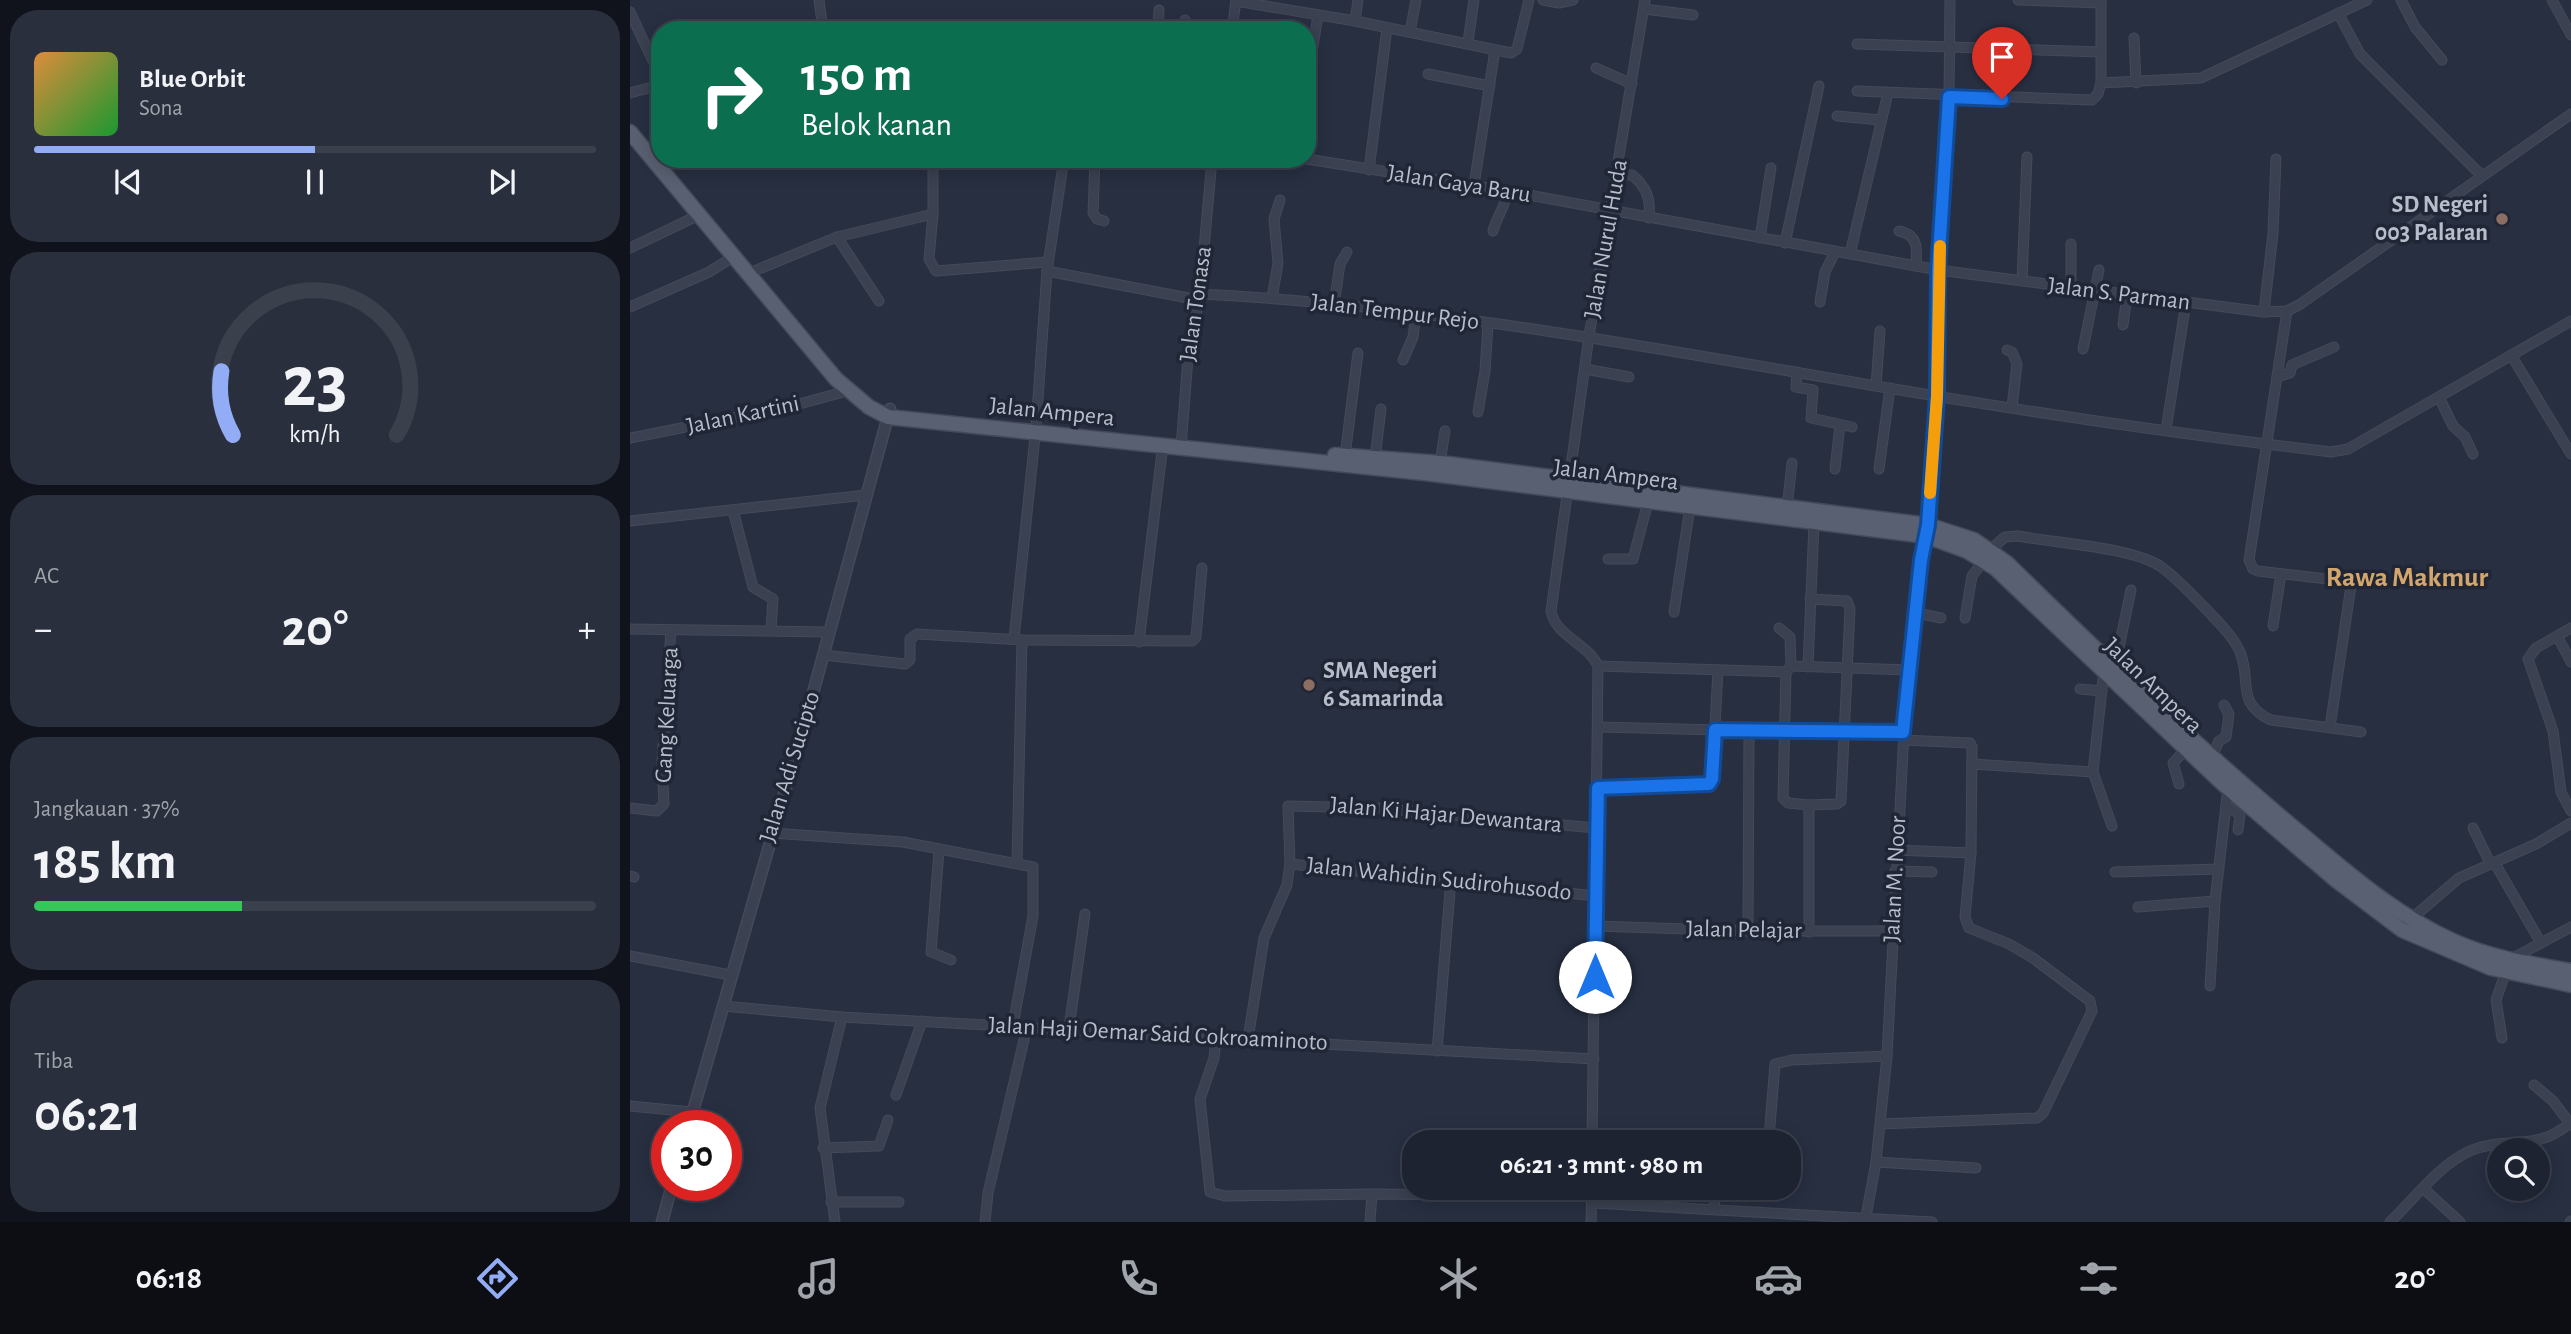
<!DOCTYPE html>
<html lang="id">
<head>
<meta charset="utf-8">
<style>
  :root { --surface:#1d2331; --page:#2a2f3d; --text:#f1f3f6; --muted:#a0a4ab; --line:#3b404d; --accent:#93acf6 }
  body { margin:0; font-family:"Alegreya Sans",sans-serif; background:var(--page); color:var(--text); height:100vh; display:flex; flex-direction:column; font-size:26px; white-space:nowrap }
  * { box-sizing:border-box; margin:0 }
  p { font-size:23px; color:var(--muted) }
  .icon { flex:none; width:38px; height:38px; fill:none; stroke:currentColor; stroke-width:2; stroke-linecap:round; stroke-linejoin:round }
  .map { position:relative; flex:1; overflow:hidden }
  .sheet { display:flex; flex-direction:column; gap:10px; padding:10px; background:#10131b; width:630px }
  .sheet>* { flex:none }
  .hud { position:absolute; left:21px; top:21px; width:665px; height:147px; border-radius:28px; box-shadow:0 4px 18px #0003,0 0 0 2px var(--line); background:#0b6e4f; color:#fff; overflow:hidden }
  .tools { position:absolute; left:1857px; top:1138px; display:grid; gap:14px }
  .tools a { display:grid; place-items:center; width:63px; height:63px; border-radius:50%; background:var(--surface); box-shadow:0 4px 18px #0003,0 0 0 2px var(--line); font-size:35px }
  .speed { position:absolute; left:21px; top:1110px; display:flex; gap:14px; font-size:35px; font-weight:700; text-align:center }
  .speed>* { display:grid; place-content:center; width:91px; height:91px; border-radius:50%; background:var(--surface); box-shadow:0 4px 18px #0003,0 0 0 2px var(--line); line-height:1 }
  .speed .limit { border:10px solid #d22; background:#fff; color:#111 }
  .pin { position:absolute; display:grid; place-items:center; width:60px; height:60px; color:#fff; margin:-72px -30px; border-radius:50% 50% 50% 0; rotate:-45deg; box-shadow:0 0 7px #0007 }
  .pin .icon { rotate:45deg }
  .me { position:absolute; width:77px; margin:-38px; rotate:0deg; stroke-linejoin:round; filter:drop-shadow(0 0 5px #0008) }
  .turn { display:flex; align-items:center; gap:24px; height:147px; padding:0 35px; font-size:32px }
  .turn .icon { width:91px; height:91px; stroke-width:2.5 }
  .turn b { display:block; font-size:49px; line-height:60px }
  .big { font-size:52px; font-weight:600; line-height:1.1 }
  .sheet .card { flex:1; display:flex; flex-direction:column; justify-content:center; gap:10px; min-width:0; padding:0 24px; border-radius:28px; background:var(--page) }
  .sheet .dial { align-items:center; gap:0 }
  .dial svg { height:182px; overflow:visible; fill:none; stroke:var(--line); stroke-width:7; stroke-linecap:round; text-anchor:middle }
  .dial text { fill:var(--text); stroke:none }
  .song { display:flex; align-items:center; gap:21px }
  .cover { width:84px; height:84px; border-radius:10px; background:linear-gradient(135deg,hsl(30 70% 55%),hsl(130 70% 35%)) }
  .played { height:7px; border-radius:4px; background:linear-gradient(90deg,var(--accent) 50%,var(--line) 50%) }
  .keys { display:flex; justify-content:space-around; direction:ltr }
  .heat { display:flex; justify-content:space-between; align-items:center; font-size:38px; direction:ltr }
  .charge { height:10px; border-radius:5px; background:linear-gradient(90deg,#34c759 37%,var(--line) 0) }
  .trip { position:absolute; left:772px; top:1130px; width:399px; height:70px; border-radius:28px; background:var(--surface); box-shadow:0 4px 18px #0003,0 0 0 2px var(--line); font-weight:600; line-height:70px; text-align:center }
  .tabs { display:flex; height:112px; justify-content:space-around; align-items:center; background:#0c0e14; color:var(--muted) }
  .tabs .icon { width:49px; height:49px }
  .tabs .selected { color:var(--accent) }
  .tabs b { font-size:32px; color:var(--text) }
  main { display:flex; flex:1; min-height:0 }
  .map>svg:first-child { display:block }
  .lines { fill:none; stroke-linecap:round; stroke-linejoin:round }
  .minor-casing { stroke:#454a5a; stroke-width:11 }
  .tertiary-casing { stroke:#454a5a; stroke-width:13 }
  .primary-casing { stroke:#454a5a; stroke-width:17 }
  .minor { stroke:#3b4151; stroke-width:9 }
  .tertiary { stroke:#3b4151; stroke-width:10 }
  .primary { stroke:#596071; stroke-width:14 }
  .route-casing { stroke:#114b97; stroke-width:18 }
  .route { stroke:#1a73e8; stroke-width:12 }
  .slow { stroke:#f59e0b; stroke-width:12 }
  .education-dot { fill:#8d6e63; stroke:#202636; stroke-width:2.5 }
  .labels { text-anchor:middle; dominant-baseline:central; stroke-width:7; stroke-linejoin:round; paint-order:stroke }
  .street-label { font-size:24px; fill:#b8bdcb; stroke:#202636 }
  .poi-label { font-size:24px; font-weight:bold; fill:#b8bdcb; stroke:#202636; text-anchor:end }
  .quarter-label { font-size:28px; font-weight:bold; fill:#d3a66b; stroke:#202636 }
</style>
</head>
<body>
<main>
<section class="sheet">
<div class="card">
<div class="song"><i class="cover"></i><div><b>Blue Orbit</b><p>Sona</p></div></div>
<div class="played"></div>
<div class="keys"><svg class="icon" aria-label="previous" viewBox="0 0 24 24"><path d="M18 5L8 12l10 7zM5 5v14"/></svg><svg class="icon" aria-label="pause" viewBox="0 0 24 24"><path d="M8 5v14M16 5v14"/></svg><svg class="icon" aria-label="next" viewBox="0 0 24 24"><path d="M6 5l10 7-10 7zM19 5v14"/></svg></div>
</div>
<div class="card dial"><svg viewBox="0 0 100 80">
<path d="M14 69A42 42 0 1 1 86 69"/>
<path d="M14 69A42 42 0 0 1 9 41" stroke="#93acf6"/>
<text x="50" y="56" font-size="32" font-weight="700">23</text>
<text x="50" y="72" font-size="11">km/h</text>
</svg></div>
<div class="card"><p>AC</p>
<div class="heat"><a>−</a><b class="big">20°</b><a>+</a></div>
</div>
<div class="card"><p>Jangkauan · 37%</p><b class="big">185 km</b><div class="charge"></div></div>
<div class="card"><p>Tiba</p><b class="big">06:21</b></div>
</section>
<div class="map">
<svg width="1941" height="1222" viewBox="0 0 1941 1222">
  <rect width="100%" height="100%" fill="#272f41"/>
  <g class="lines">
    <defs>
      <g id="minor">
        <polyline points="189,0 193,30"/>
        <polyline points="913,0 929,3 943,0"/>
        <polyline points="1388,0 1471,3"/>
        <polyline points="1771,0 1785,27 1812,60"/>
        <polyline points="1922,0 1941,35"/>
        <polyline points="606,1 725,21 881,53 887,49 899,0"/>
        <polyline points="1014,9 1063,15"/>
        <polyline points="0,12 30,76"/>
        <polyline points="1708,13 1730,54 1852,176"/>
        <polyline points="725,21 728,0"/>
        <polyline points="228,30 244,30"/>
        <polyline points="528,30 529,10"/>
        <polyline points="554,30 555,20"/>
        <polyline points="602,30 606,0"/>
        <polyline points="780,32 786,0"/>
        <polyline points="1504,38 1506,83"/>
        <polyline points="838,42 844,0"/>
        <polyline points="1227,44 1470,52"/>
        <polyline points="966,68 1002,84"/>
        <polyline points="798,74 860,86"/>
        <polyline points="1471,83 1571,78 1737,0"/>
        <polyline points="677,84 688,15"/>
        <polyline points="1227,91 1462,100 1468,94 1471,83 1471,0"/>
        <polyline points="0,93 30,85"/>
        <polyline points="1207,116 1251,120"/>
        <polyline points="303,159 303,214"/>
        <polyline points="434,159 417,271 569,300"/>
        <polyline points="465,159 463,213 467,219 474,221"/>
        <polyline points="677,159 877,191 1308,270 1634,312 1657,311 1669,305 1941,114"/>
        <polyline points="739,170 757,28"/>
        <path d="M988,175h14c15,12 19,25 17,43"/>
        <polyline points="844,185 865,50"/>
        <path d="M863,231c4,-15 13,-25 14,-40"/>
        <path d="M1269,231c20,4 18,19 17,35"/>
        <polyline points="207,237 249,301"/>
        <polyline points="1130,238 1141,168"/>
        <polyline points="1155,243 1189,86"/>
        <polyline points="0,248 71,214"/>
        <polyline points="1220,254 1258,93"/>
        <polyline points="124,271 207,237 303,214 299,259 306,271 418,262"/>
        <polyline points="1392,281 1397,157"/>
        <polyline points="1441,288 1441,244"/>
        <path d="M570,294c227,11 452,54 676,92 151,26 303,48 455,66l17,-3 223,-128"/>
        <polyline points="642,298 648,263 644,219 650,200"/>
        <polyline points="1190,302 1195,272 1205,252"/>
        <polyline points="704,305 710,264 717,252"/>
        <polyline points="0,307 79,272 103,257"/>
        <polyline points="1657,311 1619,560 1623,569 1628,571 1715,581 1721,586 1700,727"/>
        <polyline points="1634,312 1643,233 1646,159"/>
        <polyline points="1493,325 1497,295"/>
        <polyline points="1453,349 1469,270"/>
        <polyline points="1377,350 1382,352 1387,364 1382,407"/>
        <polyline points="1881,355 1941,454"/>
        <polyline points="773,360 783,337 786,314"/>
        <polyline points="955,369 999,377"/>
        <polyline points="1167,372 1166,387 1183,390 1181,418 1222,427"/>
        <polyline points="1647,377 1660,373 1662,365 1704,347"/>
        <polyline points="1246,386 1250,331"/>
        <polyline points="1809,397 1823,426 1835,437 1843,454"/>
        <polyline points="848,412 855,371 858,324"/>
        <polyline points="1536,430 1556,302"/>
        <polyline points="0,438 158,407 221,390"/>
        <polyline points="551,448 558,357 570,294 582,159"/>
        <polyline points="715,456 728,353"/>
        <polyline points="745,458 751,409"/>
        <polyline points="810,463 815,431"/>
        <polyline points="1205,469 1210,425"/>
        <polyline points="1249,469 1260,388"/>
        <polyline points="1157,508 1162,463"/>
        <polyline points="103,510 123,587 143,599 141,630"/>
        <polyline points="0,521 236,495"/>
        <path d="M1360,550l15,-13 13,-1c37,7 112,11 142,30 17,12 32,29 47,44 12,13 26,26 33,42 12,29 -5,51 31,68l90,12"/>
        <polyline points="978,559 1003,559 1018,502"/>
        <polyline points="1044,612 1060,507"/>
        <polyline points="1287,613 1311,618"/>
        <polyline points="1335,618 1342,576 1354,560"/>
        <polyline points="1643,626 1651,574"/>
        <polyline points="1149,628 1160,637 1161,666 1156,672 1153,798 1158,803 1179,805 1179,932"/>
        <polyline points="1941,628 1906,648 1898,659 1923,731 1931,792 1941,811"/>
        <polyline points="0,629 199,632"/>
        <polyline points="1927,636 1941,662"/>
        <polyline points="384,639 406,427 417,271"/>
        <polyline points="509,642 533,444"/>
        <polyline points="193,655 275,664 280,660 280,639 287,634 392,640 562,641 566,637 572,568"/>
        <polyline points="968,666 1156,672"/>
        <polyline points="1161,666 1280,670"/>
        <polyline points="1485,666 1501,590"/>
        <polyline points="1178,667 1184,523"/>
        <polyline points="1474,670 1463,772 1482,826"/>
        <polyline points="1450,689 1472,691"/>
        <polyline points="970,727 1213,733 1274,732"/>
        <polyline points="1582,757 1589,741 1596,737 1599,714 1594,705"/>
        <polyline points="1342,764 1463,772"/>
        <polyline points="1549,784 1543,763 1556,749"/>
        <polyline points="968,787 1079,784 1082,780 1088,670"/>
        <polyline points="1179,805 1207,804 1211,801 1220,609 1217,601 1180,599"/>
        <polyline points="1596,805 1610,815 1608,830"/>
        <polyline points="0,808 27,811 34,804 32,762 41,630"/>
        <polyline points="1843,828 1860,863"/>
        <polyline points="141,833 273,842 403,867 403,916 383,1025"/>
        <polyline points="1266,850 1341,853"/>
        <polyline points="309,851 301,952 321,960"/>
        <polyline points="387,863 392,640"/>
        <polyline points="660,864 966,896"/>
        <polyline points="1867,867 1911,943"/>
        <polyline points="1265,871 1302,872"/>
        <polyline points="1485,872 1589,869"/>
        <polyline points="0,876 4,877"/>
        <polyline points="1508,907 1585,901"/>
        <polyline points="1780,920 1829,878 1906,844 1941,823"/>
        <polyline points="965,926 1118,931 1263,931"/>
        <polyline points="1118,931 1119,731"/>
        <polyline points="0,956 100,975"/>
        <polyline points="1881,959 1941,927"/>
        <polyline points="1580,986 1585,901 1598,788"/>
        <polyline points="93,1006 212,1017 964,1059"/>
        <polyline points="439,1028 455,914"/>
        <polyline points="586,1038 584,1058 570,1099 580,1192 595,1196 742,1194"/>
        <polyline points="1872,1038 1866,1000 1876,971"/>
        <polyline points="618,1039 634,938 657,885 660,864 658,806 745,808 966,828"/>
        <polyline points="807,1051 821,879"/>
        <polyline points="1904,1085 1923,1101 1941,1125"/>
        <polyline points="266,1095 292,1021"/>
        <polyline points="0,1106 62,1112"/>
        <polyline points="1251,1124 1407,1118 1413,1113 1462,1011 1460,1001 1403,958 1379,944 1339,928 1335,917 1341,853 1342,747 1340,743 1273,740"/>
        <polyline points="1139,1138 1145,1064 1162,1060 1257,1056"/>
        <path d="M962,1143l6,-477c-9,-22 -43,-30 -47,-55l38,-275 56,-336"/>
        <polyline points="193,1148 249,1146 258,1120"/>
        <polyline points="1246,1162 1346,1168"/>
        <polyline points="1794,1189 1830,1222"/>
        <polyline points="201,1202 269,1202"/>
        <polyline points="962,1203 1302,1222"/>
        <polyline points="1084,1208 1086,1188"/>
        <polyline points="205,1222 190,1108 212,1017"/>
        <polyline points="355,1222 358,1193 397,1027"/>
        <polyline points="740,1222 742,1194 962,1196"/>
        <polyline points="961,1222 962,1188"/>
        <polyline points="1235,1222 1246,1162 1257,1056 1274,732 1291,560 1298,525 1307,396 1308,270 1319,97 1320,0"/>
        <path d="M1760,1222c24,-23 50,-58 80,-71 37,-16 67,2 101,-29"/>
        <polyline points="1940,1222 1941,1221"/>
      </g>
      <g id="tertiary">
        <polyline points="59,1125 180,704 260,409"/>
        <polyline points="32,1222 42,1185"/>
      </g>
      <g id="primary">
        <polyline points="0,132 206,379 239,407 258,417 794,473 1296,536 1337,551 1365,568 1591,782 1707,881 1772,930 1861,968 1941,985"/>
        <path d="M705,455l105,8 488,62 46,15 33,23c94,92 190,184 292,269 48,40 96,83 154,109 37,17 79,23 118,30"/>
      </g>
    </defs>
    <use href="#minor" class="minor-casing"/>
    <use href="#tertiary" class="tertiary-casing"/>
    <use href="#primary" class="primary-casing"/>
    <use href="#minor" class="minor"/>
    <use href="#tertiary" class="tertiary"/>
    <use href="#primary" class="primary"/>
  </g>
  <g class="lines">
    <defs>
      <polyline id="route" points="965,977 968,788 1079,784 1082,779 1085,730 1273,732 1291,560 1298,525 1307,396 1308,270 1319,97 1372,99"/>
    </defs>
    <use href="#route" class="route-casing"/>
    <use href="#route" class="route"/>
    <polyline class="slow" points="1300,493 1307,396 1310,246"/>
  </g>
  <g class="education-dot">
    <circle cx="1872" cy="219" r="7"/>
    <circle cx="679" cy="685" r="7"/>
  </g>
  <g class="labels">
    <g class="street-label">
      <text transform="translate(829 184) rotate(9)">Jalan Gaya Baru</text>
      <text transform="translate(976 239) rotate(-80)">Jalan Nurul Huda</text>
      <text transform="translate(1489 294) rotate(7)">Jalan S. Parman</text>
      <text transform="translate(566 304) rotate(-82)">Jalan Tonasa</text>
      <text transform="translate(765 312) rotate(7)">Jalan Tempur Rejo</text>
      <text transform="translate(422 412) rotate(6)">Jalan Ampera</text>
      <text transform="translate(113 415) rotate(-12)">Jalan Kartini</text>
      <text transform="translate(986 475) rotate(7)">Jalan Ampera</text>
      <text transform="translate(1523 686) rotate(44)">Jalan Ampera</text>
      <text transform="translate(37 715) rotate(-87)">Gang Keluarga</text>
      <text transform="translate(160 767) rotate(-73)">Jalan Adi Sucipto</text>
      <text transform="translate(816 815) rotate(5)">Jalan Ki Hajar Dewantara</text>
      <text transform="translate(809 879) rotate(6)">Jalan Wahidin Sudirohusodo</text>
      <text transform="translate(1265 879) rotate(-87)">Jalan M. Noor</text>
      <text transform="translate(1114 930) rotate(1)">Jalan Pelajar</text>
      <text transform="translate(528 1034) rotate(3)">Jalan Haji Oemar Said Cokroaminoto</text>
    </g>
    <g class="poi-label">
      <text x="1858" y="205">SD Negeri<tspan x="1858" dy="28">003 Palaran</tspan></text>
      <text x="693" y="671" text-anchor="start">SMA Negeri<tspan x="693" dy="28">6 Samarinda</tspan></text>
    </g>
    <g class="quarter-label">
      <text x="1777" y="578">Rawa Makmur</text>
    </g>
  </g>
</svg>
<div class="tools">
<a><svg class="icon" aria-label="search" viewBox="0 0 24 24"><circle cx="10" cy="10" r="6"/><path d="M15 15l6 6"/></svg></a>
</div>
<div class="speed"><div class="limit">30</div></div>
<div class="pin" style="left:1372px;top:99px;background:#d93025"><svg class="icon" aria-label="arrive" viewBox="0 0 24 24"><path d="M6 21V4h12l-3 4 3 4H6"/></svg></div>
<svg class="me" style="left:965px;top:977px" viewBox="-20 -20 40 40"><circle r="19" fill="#fff"/><path d="M0-13L10 11 0 6-10 11z" fill="#1a73e8"/></svg>
<div class="trip">06:21 · 3 mnt · 980 m</div>
<div class="hud">
<div class="turn"><svg class="icon" aria-label="right" viewBox="0 0 24 24"><path d="M7 20v-9h11M14 6l5 5-5 5"/></svg><div><b>150 m</b>Belok kanan</div></div>
</div>
</div>
</main>
<nav class="tabs">
<b>06:18</b>
<svg class="icon selected" aria-label="directions" viewBox="0 0 24 24"><path d="M12 3l9 9-9 9-9-9zM9 14v-3h6M13 9l2 2-2 2"/></svg>
<svg class="icon" aria-label="music" viewBox="0 0 24 24"><path d="M9 18V5l10-2v13"/><circle cx="6" cy="18" r="3"/><circle cx="16" cy="16" r="3"/></svg>
<svg class="icon" aria-label="phone" viewBox="0 0 24 24"><path d="M5 4h4l2 5-3 2q2 4 5 5l2-3 5 2v4C11 20 4 13 5 4z"/></svg>
<svg class="icon" aria-label="climate" viewBox="0 0 24 24"><path d="M12 3v18M4 7l16 10M4 17L20 7"/></svg>
<svg class="icon" aria-label="car" viewBox="0 0 24 24"><path d="M5 17H2v-5l4-1 3-4h7l3 4 3 1v5h-3M9 17h6M6 11h13"/><circle cx="7" cy="17" r="2"/><circle cx="17" cy="17" r="2"/></svg>
<svg class="icon" aria-label="filters" viewBox="0 0 24 24"><path d="M4 7h16M4 17h16"/><circle cx="9" cy="7" r="2"/><circle cx="15" cy="17" r="2"/></svg>
<b>20°</b>
</nav>
</body>
</html>
